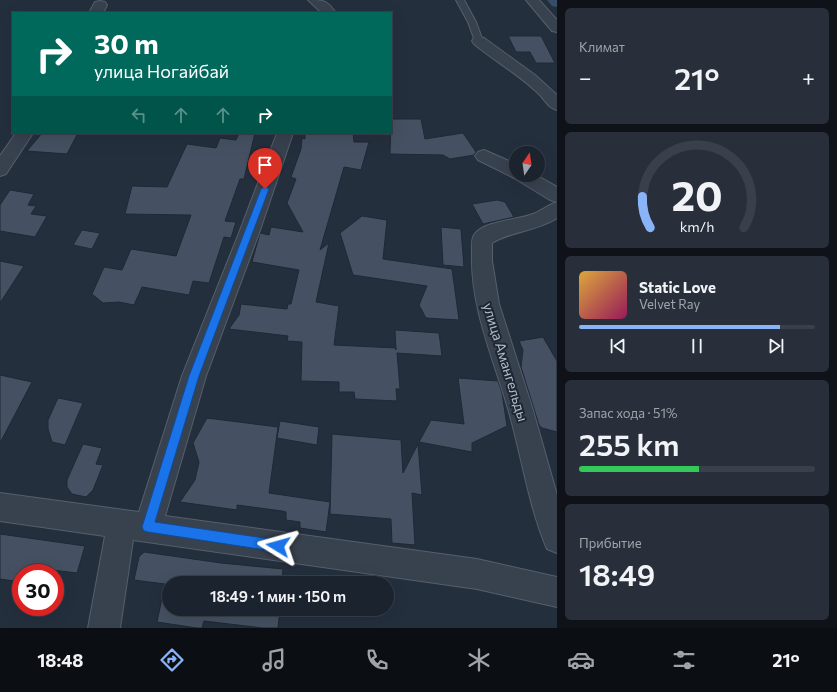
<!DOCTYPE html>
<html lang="ru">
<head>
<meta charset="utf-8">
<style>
  :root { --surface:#1b232e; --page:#282f3a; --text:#f1f3f6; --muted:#a0a4aa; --line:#39404a; --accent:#8ab4f8 }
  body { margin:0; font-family:Commissioner,sans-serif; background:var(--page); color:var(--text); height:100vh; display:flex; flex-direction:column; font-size:15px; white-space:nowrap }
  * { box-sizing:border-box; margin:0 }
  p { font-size:13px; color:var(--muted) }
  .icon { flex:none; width:22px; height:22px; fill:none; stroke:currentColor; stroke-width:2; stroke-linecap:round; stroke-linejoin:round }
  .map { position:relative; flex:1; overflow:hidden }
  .sheet { display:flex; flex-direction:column; gap:8px; padding:8px; background:#0f1319; width:280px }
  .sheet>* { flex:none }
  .banner { position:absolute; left:12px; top:12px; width:380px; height:122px; border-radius:0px; box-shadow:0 4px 16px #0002,0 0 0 1px var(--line); background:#00695c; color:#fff; overflow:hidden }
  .needle { width:26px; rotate:13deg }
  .buttons { position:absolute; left:509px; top:146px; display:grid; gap:8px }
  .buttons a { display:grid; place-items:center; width:36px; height:36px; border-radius:50%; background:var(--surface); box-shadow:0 4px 16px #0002,0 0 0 1px var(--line); font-size:20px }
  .speed { position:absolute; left:12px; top:564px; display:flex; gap:8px; font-size:20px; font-weight:700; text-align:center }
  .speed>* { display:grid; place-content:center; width:52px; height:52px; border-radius:50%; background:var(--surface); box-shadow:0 4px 16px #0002,0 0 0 1px var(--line); line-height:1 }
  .speed .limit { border:6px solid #d22; background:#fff; color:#111 }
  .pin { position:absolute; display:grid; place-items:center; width:34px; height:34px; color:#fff; margin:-41px -17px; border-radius:50% 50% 50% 0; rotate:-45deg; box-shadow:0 0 4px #0007 }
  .pin .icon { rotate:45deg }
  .me { position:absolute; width:44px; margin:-22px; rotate:278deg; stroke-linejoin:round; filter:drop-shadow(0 0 3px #0008) }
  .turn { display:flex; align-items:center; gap:14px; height:84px; padding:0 16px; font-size:18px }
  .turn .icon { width:52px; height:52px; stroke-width:2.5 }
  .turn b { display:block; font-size:28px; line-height:34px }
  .lanes { display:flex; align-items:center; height:38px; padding:0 16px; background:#0003; justify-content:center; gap:20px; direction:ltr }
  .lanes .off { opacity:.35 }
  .big { font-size:30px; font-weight:600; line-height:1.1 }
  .sheet .tile { flex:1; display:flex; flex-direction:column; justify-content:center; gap:6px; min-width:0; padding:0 14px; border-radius:6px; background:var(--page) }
  .sheet .dial { align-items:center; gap:0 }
  .dial svg { height:104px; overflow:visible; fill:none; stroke:var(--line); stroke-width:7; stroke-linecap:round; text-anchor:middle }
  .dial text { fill:var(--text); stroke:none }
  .song { display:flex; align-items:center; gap:12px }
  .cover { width:48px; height:48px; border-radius:6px; background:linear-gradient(135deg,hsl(40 70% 55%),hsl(330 70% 35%)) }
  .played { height:4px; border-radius:2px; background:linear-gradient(90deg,var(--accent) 85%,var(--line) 85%) }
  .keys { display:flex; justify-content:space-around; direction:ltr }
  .heat { display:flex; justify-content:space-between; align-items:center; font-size:22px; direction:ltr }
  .charge { height:6px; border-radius:3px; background:linear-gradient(90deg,#34c759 51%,var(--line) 0) }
  .trip { position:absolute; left:162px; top:576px; width:232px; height:40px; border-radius:20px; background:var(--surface); box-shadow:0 4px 16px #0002,0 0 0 1px var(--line); font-weight:600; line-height:40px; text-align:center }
  .tabs { display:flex; height:64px; justify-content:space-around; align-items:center; background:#0b0e12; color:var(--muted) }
  .tabs .icon { width:28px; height:28px }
  .tabs .on { color:var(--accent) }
  .tabs b { font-size:18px; color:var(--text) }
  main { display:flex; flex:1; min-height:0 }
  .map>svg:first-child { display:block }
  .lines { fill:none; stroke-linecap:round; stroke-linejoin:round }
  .canal { fill:#394c67; fill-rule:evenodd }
  .building { fill:#455162; stroke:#1f2835 }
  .service-casing { stroke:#565f6c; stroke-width:2 }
  .minor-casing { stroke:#565f6c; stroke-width:2 }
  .service { fill:#38414e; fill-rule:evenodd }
  .minor { fill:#38414e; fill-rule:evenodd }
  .route { fill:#1a73e8; stroke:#114b97 }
  .labels { text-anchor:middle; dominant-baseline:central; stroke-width:4; stroke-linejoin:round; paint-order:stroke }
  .street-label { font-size:14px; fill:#b4bcc9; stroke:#1d2633 }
</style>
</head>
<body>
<main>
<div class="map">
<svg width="557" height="628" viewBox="0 0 557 628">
  <rect width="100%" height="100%" fill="#242f3e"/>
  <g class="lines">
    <polygon class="canal" points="547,0 557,0 557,7 552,6"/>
  </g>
  <g class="building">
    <polygon points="508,36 541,36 555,63 536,63 530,52 516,52"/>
    <polygon points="391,119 421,119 425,139 463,133 476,152 474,155 450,159 443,155 390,154"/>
    <polygon points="42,133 78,133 67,154 27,151"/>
    <polygon points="239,133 255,133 244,179 240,179 225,221 236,222 231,238 224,237 209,283 193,281 189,295 142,287 134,305 119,302 103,303 92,294 104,267 122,270 131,249 176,256 191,215 125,214 132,186 167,187 187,144 216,148 220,138 236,140"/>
    <polygon points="305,133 353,133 354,142 369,142 361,170 344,167 320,250 329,243 316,302 339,306 334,345 396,348 396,350 395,330 439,333 442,356 397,353 400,389 396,389 397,401 355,399 354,392 339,392 339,382 301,381 302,342 287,341 288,336 229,329 239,315 241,304 287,309 288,304 291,304 299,270 252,262 260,233 269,235 271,227 303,232 287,203 296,179 291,177 301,149 302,138 305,139"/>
    <polygon points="10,190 34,194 28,205 36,206 31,214 47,216 35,237 0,231 0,205"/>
    <polygon points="497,200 505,202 514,217 483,224 472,204"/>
    <polygon points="362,216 387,220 383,259 452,269 459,320 426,318 419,305 427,286 353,275 340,233"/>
    <polygon points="441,227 461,229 464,267 443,265"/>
    <polygon points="82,230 100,233 92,249 73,245"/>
    <polygon points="0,261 24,266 0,303"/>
    <polygon points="543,337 557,361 557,432 542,428 539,425 521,367 523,350 519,341"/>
    <polygon points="0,375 32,382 0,443"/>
    <polygon points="458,378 498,381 502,393 507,426 472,443 472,452 419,442 431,420 464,424"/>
    <polygon points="58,398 83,403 65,445 52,442 48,429 48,420"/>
    <polygon points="207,418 278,427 269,493 330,502 326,532 300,528 300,522 286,520 286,512 282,511 237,505 237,510 180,502 195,480 199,462 193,443"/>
    <polygon points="280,421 319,427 317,445 277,438"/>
    <polygon points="332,434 401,440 403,473 418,444 422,495 412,493 415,545 392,543 391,519 330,514"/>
    <polygon points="83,444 102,448 96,464 103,465 93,490 86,497 72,494 67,487 67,480"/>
    <polygon points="0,534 85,546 77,573 52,570 51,573 21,573 21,582 0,579"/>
    <polygon points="144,552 221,563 283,569 282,583 169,583 169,609 280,609 278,628 263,628 204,621 202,628 197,628 157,622 165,584 134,580 139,557"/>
  </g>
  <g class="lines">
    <defs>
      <polygon id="service" points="456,0 464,0 476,22 483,41 482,43 476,43 475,41 468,22"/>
      <g id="minor">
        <path d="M308,0c15,0 19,0 28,13h-14z"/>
        <polygon points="526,0 539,0 557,20 557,32 552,31"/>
        <polygon points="100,1 105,2 107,5 103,13 89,13 95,2"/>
        <path d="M479,37l5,1 51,37 22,20v15c-8,-2 -11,-8 -16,-14 -20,-20 -45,-34 -67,-52l-2,-3 2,-3z"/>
        <polygon points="16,133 33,133 6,174 0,176 0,156"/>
        <polygon points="277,133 293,133 259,233 206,376 165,516 477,559 557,577 557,607 477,589 133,540 120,628 88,628 105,536 0,521 0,493 139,512 182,376 239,233"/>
        <polygon points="484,150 516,164 516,175 536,175 557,187 557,202 550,200 514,178 478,160 475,156 478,152"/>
        <path d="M557,202v16c-20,13 -45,13 -65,25v18l7,43 33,103 25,88v58l-10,-4c-17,-40 -24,-84 -35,-126 -14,-55 -42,-111 -40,-170 0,-6 -1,-13 2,-18 9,-14 43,-15 59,-21 8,-3 15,-9 24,-12z"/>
      </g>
    </defs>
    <use href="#service" class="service-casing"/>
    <use href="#minor" class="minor-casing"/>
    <use href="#service" class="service"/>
    <use href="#minor" class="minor"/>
  </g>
  <polygon class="route" points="265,186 269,189 199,376 155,522 278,540 282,542 284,546 282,550 278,552 148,532 144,531 142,527 189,376 261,189"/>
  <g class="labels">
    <g class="street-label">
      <text transform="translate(506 362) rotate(73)">улица Амангельды</text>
    </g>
  </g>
</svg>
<div class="buttons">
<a><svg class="needle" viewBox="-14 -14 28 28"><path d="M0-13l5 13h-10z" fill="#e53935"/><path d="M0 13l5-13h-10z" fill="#a0a4aa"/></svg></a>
</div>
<div class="speed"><div class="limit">30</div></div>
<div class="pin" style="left:265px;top:189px;background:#d93025"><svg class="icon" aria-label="arrive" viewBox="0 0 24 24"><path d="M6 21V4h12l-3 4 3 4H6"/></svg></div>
<svg class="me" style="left:278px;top:546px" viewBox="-20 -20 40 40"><path d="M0-17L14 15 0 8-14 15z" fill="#1a73e8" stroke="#fff" stroke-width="4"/></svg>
<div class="trip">18:49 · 1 мин · 150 m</div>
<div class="banner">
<div class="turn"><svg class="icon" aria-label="right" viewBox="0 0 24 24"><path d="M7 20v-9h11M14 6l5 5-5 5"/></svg><div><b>30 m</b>улица Ногайбай</div></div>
<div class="lanes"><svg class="icon off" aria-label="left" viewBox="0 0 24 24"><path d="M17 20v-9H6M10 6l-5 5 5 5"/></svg><svg class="icon off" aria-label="ahead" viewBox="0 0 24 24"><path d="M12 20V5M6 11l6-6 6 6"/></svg><svg class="icon off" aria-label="ahead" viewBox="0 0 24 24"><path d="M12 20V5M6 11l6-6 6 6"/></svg><svg class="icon" aria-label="right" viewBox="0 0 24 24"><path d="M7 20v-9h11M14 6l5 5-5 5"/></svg></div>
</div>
</div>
<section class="sheet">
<div class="tile"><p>Климат</p>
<div class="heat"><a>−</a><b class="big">21°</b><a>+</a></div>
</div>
<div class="tile dial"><svg viewBox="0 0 100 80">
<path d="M14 69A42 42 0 1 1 86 69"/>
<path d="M14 69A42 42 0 0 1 8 45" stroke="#8ab4f8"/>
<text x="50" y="56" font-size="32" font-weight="700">20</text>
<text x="50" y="72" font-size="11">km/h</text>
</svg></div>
<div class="tile">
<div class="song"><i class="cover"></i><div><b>Static Love</b><p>Velvet Ray</p></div></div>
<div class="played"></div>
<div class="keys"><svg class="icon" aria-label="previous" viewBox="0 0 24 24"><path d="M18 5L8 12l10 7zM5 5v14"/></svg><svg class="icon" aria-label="pause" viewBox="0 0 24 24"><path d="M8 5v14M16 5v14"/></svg><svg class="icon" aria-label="next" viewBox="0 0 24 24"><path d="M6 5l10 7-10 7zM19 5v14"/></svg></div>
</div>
<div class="tile"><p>Запас хода · 51%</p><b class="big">255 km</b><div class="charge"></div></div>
<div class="tile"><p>Прибытие</p><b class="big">18:49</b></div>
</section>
</main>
<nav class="tabs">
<b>18:48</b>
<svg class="icon on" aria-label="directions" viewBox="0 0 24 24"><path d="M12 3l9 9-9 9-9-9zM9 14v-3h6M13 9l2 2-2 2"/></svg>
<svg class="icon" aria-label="music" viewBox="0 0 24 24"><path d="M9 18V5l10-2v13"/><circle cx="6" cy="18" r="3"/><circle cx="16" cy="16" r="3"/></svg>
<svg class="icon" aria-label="phone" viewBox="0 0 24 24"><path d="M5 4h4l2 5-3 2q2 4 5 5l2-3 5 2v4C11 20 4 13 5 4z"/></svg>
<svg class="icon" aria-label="climate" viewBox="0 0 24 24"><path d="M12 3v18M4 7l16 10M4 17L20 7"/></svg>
<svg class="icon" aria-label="car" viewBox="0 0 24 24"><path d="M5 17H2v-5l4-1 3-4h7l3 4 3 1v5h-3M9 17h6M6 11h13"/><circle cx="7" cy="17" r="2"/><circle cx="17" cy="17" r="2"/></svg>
<svg class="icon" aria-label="filters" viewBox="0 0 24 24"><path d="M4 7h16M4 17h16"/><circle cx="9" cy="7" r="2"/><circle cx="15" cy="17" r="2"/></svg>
<b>21°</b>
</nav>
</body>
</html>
